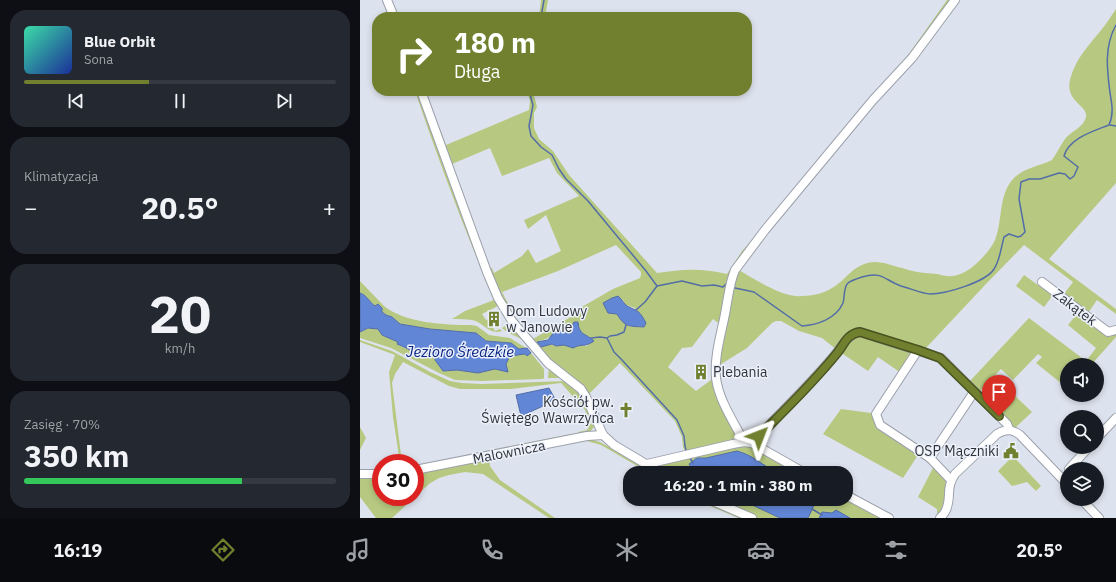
<!DOCTYPE html>
<html lang="pl">
<head>
<meta charset="utf-8">
<style>
  :root { --surface:#171b24; --page:#242831; --text:#f1f3f6; --muted:#9ea1a6; --line:#363941; --accent:#70802f }
  body { margin:0; font-family:"IBM Plex Sans",sans-serif; background:var(--page); color:var(--text); height:100vh; display:flex; flex-direction:column; font-size:15px; white-space:nowrap }
  * { box-sizing:border-box; margin:0 }
  p { font-size:13px; color:var(--muted) }
  .icon { flex:none; width:22px; height:22px; fill:none; stroke:currentColor; stroke-width:2; stroke-linecap:round; stroke-linejoin:round }
  .map { position:relative; flex:1; overflow:hidden }
  .drawer { display:flex; flex-direction:column; gap:10px; padding:10px; background:#0d0f14; width:360px }
  .drawer>* { flex:none }
  .top-card { position:absolute; left:12px; top:12px; width:380px; height:84px; border-radius:16px; box-shadow:0 2px 6px #0003; background:#70802f; color:#fff; overflow:hidden }
  .controls { position:absolute; left:700px; top:358px; display:grid; gap:8px }
  .controls a { display:grid; place-items:center; width:44px; height:44px; border-radius:50%; background:var(--surface); box-shadow:0 2px 6px #0003; font-size:20px }
  .speed { position:absolute; left:12px; top:454px; display:flex; gap:8px; font-size:20px; font-weight:700; text-align:center }
  .speed>* { display:grid; place-content:center; width:52px; height:52px; border-radius:50%; background:var(--surface); box-shadow:0 2px 6px #0003; line-height:1 }
  .speed .limit { border:6px solid #d22; background:#fff; color:#111 }
  .pin { position:absolute; display:grid; place-items:center; width:34px; height:34px; color:#fff; margin:-41px -17px; border-radius:50% 50% 50% 0; rotate:-45deg; box-shadow:0 0 4px #0007 }
  .pin .icon { rotate:45deg }
  .me { position:absolute; width:44px; margin:-22px; rotate:45deg; stroke-linejoin:round; filter:drop-shadow(0 0 3px #0008) }
  .turn { display:flex; align-items:center; gap:14px; height:84px; padding:0 16px; font-size:18px }
  .turn .icon { width:52px; height:52px; stroke-width:2.5 }
  .turn b { display:block; font-size:28px; line-height:34px }
  .big { font-size:30px; font-weight:700; line-height:1.1 }
  .drawer .widget { flex:1; display:flex; flex-direction:column; justify-content:center; gap:6px; min-width:0; padding:0 14px; border-radius:16px; background:var(--page) }
  .drawer .dial { align-items:center; gap:0 }
  .dial b { font-size:52px; line-height:1 }
  .song { display:flex; align-items:center; gap:12px }
  .cover { width:48px; height:48px; border-radius:6px; background:linear-gradient(135deg,hsl(160 70% 55%),hsl(230 70% 35%)) }
  .played { height:4px; border-radius:2px; background:linear-gradient(90deg,var(--accent) 40%,var(--line) 40%) }
  .keys { display:flex; justify-content:space-around; direction:ltr }
  .heat { display:flex; justify-content:space-between; align-items:center; font-size:22px; direction:ltr }
  .charge { height:6px; border-radius:3px; background:linear-gradient(90deg,#34c759 70%,var(--line) 0) }
  .trip { position:absolute; left:263px; top:466px; width:230px; height:40px; border-radius:16px; background:var(--surface); box-shadow:0 2px 6px #0003; font-weight:700; line-height:40px; text-align:center }
  .tabs { display:flex; height:64px; justify-content:space-around; align-items:center; background:#090b0e; color:var(--muted) }
  .tabs .icon { width:28px; height:28px }
  .tabs .on { color:var(--accent) }
  .tabs b { font-size:18px; color:var(--text) }
  main { display:flex; flex:1; min-height:0 }
  .map>svg:first-child { display:block }
  .green { fill:#b7c981; fill-rule:evenodd }
  .water { fill:#6286d6; stroke:#536da7 }
  .lines { fill:none; stroke-linecap:round; stroke-linejoin:round }
  .stream { stroke:#536da7; stroke-width:1.5 }
  .minor-casing { stroke:#9ba0ab; stroke-width:10 }
  .minor { stroke:#fff; stroke-width:8 }
  .route-casing { stroke:#49531f; stroke-width:10 }
  .route { stroke:#70802f; stroke-width:7 }
  .labels { text-anchor:middle; dominant-baseline:central; stroke-width:3; stroke-linejoin:round; paint-order:stroke }
  .street-label { font-size:14px; fill:#313338; stroke:#ebf0fb }
  .poi-label { font-size:14px; fill:#313338; stroke:#ebf0fb; text-anchor:start }
  .water-label { font-size:15px; font-style:italic; fill:#072381; stroke:#ebf0fb }
</style>
</head>
<body>
<main>
<section class="drawer">
<div class="widget">
<div class="song"><i class="cover"></i><div><b>Blue Orbit</b><p>Sona</p></div></div>
<div class="played"></div>
<div class="keys"><svg class="icon" aria-label="previous" viewBox="0 0 24 24"><path d="M18 5L8 12l10 7zM5 5v14"/></svg><svg class="icon" aria-label="pause" viewBox="0 0 24 24"><path d="M8 5v14M16 5v14"/></svg><svg class="icon" aria-label="next" viewBox="0 0 24 24"><path d="M6 5l10 7-10 7zM19 5v14"/></svg></div>
</div>
<div class="widget"><p>Klimatyzacja</p>
<div class="heat"><a>−</a><b class="big">20.5°</b><a>+</a></div>
</div>
<div class="widget dial"><b>20</b><p>km/h</p></div>
<div class="widget"><p>Zasięg · 70%</p><b class="big">350 km</b><div class="charge"></div></div>
</section>
<div class="map">
<svg width="756" height="518" viewBox="0 0 756 518">
  <rect width="100%" height="100%" fill="#dde3ee"/>
  <g class="green">
    <polygon points="181,0 188,0 185,17 179,17"/>
    <path d="M587,0h7l-15,21 -202,242 -16,62 -8,-6 -21,28 -10,1 -14,19 28,24 19,-14 22,56 -4,7 -47,13 -3,-6 -1,-10 -7,-16 -55,-58 -32,32 -34,-31 -41,-45 2,-2 18,22 48,-28 -1,-3 33,-19 27,-11 1,-3v-3l-25,-27 -58,26 -56,21 11,21h-3l-21,-43 3,-2 2,5 28,-17 6,-7 8,14 25,-12 -15,-36 -18,14 -4,-9 55,-24 -22,-23 -8,-15 -47,18 -12,-28 -38,16 3,7 -2,1 -16,-42 3,-1 6,16 83,-35 1,-9 -3,-10h6l4,16 -3,6v15l5,11 14,12 16,24 88,98c26,-4 44,-5 70,1l15,-23 18,-20 75,-92 16,-17 55,-64zM252,298l10,1 4,6 9,3 9,19c-14,-1 -19,1 -27,-13l-9,-1 -4,-10zM217,322c2,11 5,12 15,16l-5,8 -9,-1 -5,3 -9,-3 -8,1 -17,-5c12,-2 11,-7 21,-11l7,3 3,-7z"/>
    <path d="M756,9v174l-67,76 67,50v5l-19,-14 -9,13 -24,-19 9,-12 -49,-37 -38,39 -62,66 -65,-21 -22,21 -15,-12 -23,-7 -18,-10h-5l-4,2 -25,25 -29,18 19,-97c18,10 45,29 66,27 9,0 22,-3 29,-8 16,-9 21,-25 43,-26 9,0 18,4 27,6 11,4 23,5 35,6 5,1 11,3 15,2 10,-1 19,-7 26,-14 6,-6 13,-13 17,-22 8,-20 3,-46 19,-62 10,-10 26,-12 38,-18 5,-7 8,-14 13,-21 5,-7 19,-12 21,-22 2,-12 -21,-15 -16,-37 5,-21 19,-35 32,-51 5,-6 9,-13 14,-20z"/>
    <path d="M55,91h3l82,214 -18,9 4,6 3,-1 6,12 5,-2 2,2c-12,5 -19,-9 -30,-11 -6,-1 -14,-1 -20,-1l13,-8 29,-11c-29,-69 -55,-138 -79,-209z"/>
    <polygon points="664,275 685,290 689,290 711,307 710,308 693,295 684,307 656,286"/>
    <path d="M0,281c8,8 16,17 24,25 21,17 61,19 87,19l6,1 12,9 21,3 16,10 -7,1 -8,-6 -25,-2 -10,-8 -46,-4 -30,-5 -8,-7 -6,-2 -4,-3v-4l-3,-3 -4,1c-6,-4 -7,-10 -15,-13z"/>
    <polygon points="714,309 756,332 756,337 731,365 707,365 707,388 676,363 682,357 678,354 653,380 641,369 619,392 609,382 669,318 726,361 736,348 708,325 717,314 713,311"/>
    <path d="M150,323l15,18c-8,-5 -17,-7 -23,-13z"/>
    <polygon points="8,328 18,329 22,335 38,342 37,344 60,355 68,353 76,357 75,360 83,371 97,370 118,373 135,369 147,372 146,364 150,355 165,354 169,355 171,353 184,369 184,378 183,379 121,381 95,380 79,373 31,348 0,338 0,332"/>
    <polygon points="498,335 549,350 551,353 541,373 518,357 508,371 480,352 485,344"/>
    <polygon points="0,340 32,351 70,372 90,381 102,383 122,384 207,381 223,396 233,423 234,427 229,433 219,435 218,432 227,430 231,423 225,410 201,383 151,389 100,389 89,386 43,362 35,374 32,383 42,463 40,463 33,417 29,372 35,355 0,342"/>
    <polygon points="189,367 202,378 188,378"/>
    <polygon points="650,391 672,412 655,428 634,408"/>
    <polygon points="481,409 511,413 513,411 514,412 517,426 565,459 558,455 543,478 463,434"/>
    <polygon points="0,427 6,438 0,450"/>
    <polygon points="211,434 212,436 108,457 108,455"/>
    <polygon points="229,439 240,442 295,473 283,473 284,470 241,445 223,440"/>
    <polygon points="388,445 440,473 305,473 298,469 298,466 300,464 371,446"/>
    <polygon points="653,456 681,486 676,491 667,482 652,486 638,471"/>
    <polygon points="129,459 130,466 140,480 195,518 189,518 123,474 105,472 89,475 79,478 69,484 55,497 55,473"/>
    <polygon points="574,466 586,480 584,504 577,518 575,518 577,516 577,509 558,497"/>
    <polygon points="0,476 21,476 21,497 55,497 32,518 16,518 0,497"/>
    <polygon points="334,499 342,499 386,518 378,518"/>
    <polygon points="354,499 486,499 524,518 397,518"/>
  </g>
  <g class="water">
    <path d="M0,293c8,3 9,9 15,13l3,-2 4,4v4l4,3 6,2 8,7 30,5 46,4 10,8 25,2 8,6 8,-1 4,5 -4,3 -2,-2 -15,2 -4,8 2,8 -13,-3 -17,4 -21,-3 -14,1 -8,-11v-4l-7,-3 -8,2 -18,-9 -5,-2 1,-2 -16,-7 -4,-6 -10,-1 -8,4z"/>
    <path d="M258,296c4,3 6,8 9,10 12,6 12,4 19,17l-2,4c-14,-1 -19,1 -27,-13l-9,-1 -5,-10 9,-5z"/>
    <path d="M214,322h4c1,14 8,11 16,19 -10,7 -12,2 -21,7l-9,-3 -8,1 -4,-2 -11,3 -4,-5 11,-2 6,-8 6,-2 7,3z"/>
    <polygon points="189,388 195,399 181,407 161,416 156,395"/>
    <path d="M377,451c16,4 26,15 41,22h-81l-4,-3 -4,-6 8,-6h9z"/>
    <polygon points="389,499 457,499 448,518 420,518 388,503"/>
    <polygon points="476,510 490,518 459,518 462,512 472,513"/>
  </g>
  <g class="lines">
    <g class="stream">
      <polyline points="181,17 184,0"/>
      <polyline points="169,91 173,105 169,126 171,136 181,147 192,155 199,169 206,179 228,201 286,271 297,286"/>
      <polyline points="750,125 756,126"/>
      <path d="M375,288l19,4 48,34c15,-1 34,-7 41,-23 2,-6 0,-15 5,-20 2,-2 11,-5 14,-6 21,-6 22,3 39,9 8,2 22,8 29,8 16,0 56,-12 64,-25 6,-9 7,-21 10,-32l5,-3 9,3 3,-1 4,-4 -6,-33 2,-17 8,-3h11l19,-6 6,1 5,5 4,-3 4,-9 -14,-11c5,-18 30,-25 45,-31 5,-11 3,-21 1,-32 -3,-23 -6,-47 6,-68"/>
      <polyline points="276,310 285,302 297,286 322,281 342,286 354,285 363,287 366,284"/>
      <polyline points="231,338 240,337 247,338 250,336 257,335 264,332 266,325"/>
      <polyline points="247,338 254,352 262,360 317,420 324,436 325,446 326,450"/>
      <polyline points="330,458 333,463"/>
      <polyline points="452,509 462,515"/>
    </g>
    <defs>
      <g id="minor">
        <polyline points="27,0 34,17"/>
        <polyline points="61,91 127,272 138,298 152,321 188,363 221,389 226,397 243,435 254,445 301,473"/>
        <polyline points="682,282 748,332 756,330"/>
        <polyline points="558,350 516,414 520,425 570,458 591,480"/>
        <polyline points="737,438 756,418"/>
        <path d="M384,442c-10,-20 -25,-41 -28,-64 -2,-22 5,-43 9,-64 3,-15 4,-30 10,-44l30,-40 108,-130 39,-42 43,-58"/>
        <path d="M392,443c27,-29 56,-56 82,-87 8,-9 12,-21 26,-24l81,26 66,66 2,5"/>
        <polyline points="570,458 614,392"/>
        <polyline points="287,464 373,444 384,442 392,443 445,473"/>
        <polyline points="709,469 729,447"/>
        <polyline points="55,470 227,436 243,435"/>
        <polyline points="0,474 21,474"/>
        <polyline points="486,495 529,518"/>
        <polyline points="348,499 392,518"/>
        <polyline points="721,499 739,518"/>
        <path d="M580,518c2,-2 5,-5 6,-8 6,-13 -1,-21 9,-36l42,-40c9,-5 15,-5 23,1l47,49"/>
      </g>
    </defs>
    <use href="#minor" class="minor-casing"/>
    <use href="#minor" class="minor"/>
  </g>
  <g class="lines">
    <defs>
      <path id="route" d="M399,436c27,-27 55,-54 79,-84 7,-9 9,-18 22,-20l58,18 22,8 59,58"/>
    </defs>
    <use href="#route" class="route-casing"/>
    <use href="#route" class="route"/>
  </g>
  <defs>
    <symbol id="building-bare" viewBox="-9 -9 18 18"><path d="M-4-6H4V6H1V3H-1V6H-4ZM-2.5-4.3h1.7v1.8h-1.7ZM.8-4.3h1.7v1.8H.8ZM-2.5-1h1.7V.8h-1.7ZM.8-1h1.7V.8H.8Z" fill="#70802f" stroke="#ebf0fb" stroke-width="2.5" paint-order="stroke"/></symbol>
    <symbol id="church-bare" viewBox="-9 -9 18 18"><path d="M-1.2-6h2.4v3.5h3.3v2.4h-3.3V6h-2.4V-.1h-3.3v-2.4h3.3Z" fill="#70802f" stroke="#ebf0fb" stroke-width="2.5" paint-order="stroke"/></symbol>
    <symbol id="civic-bare" viewBox="-9 -9 18 18"><path d="M-.6-6.5H3V-4.5H.6V-3L4-1V1h2V6H-6V1h2V-1L-.6-3ZM-1.2 2.5V6h2.4V2.5Z" fill="#70802f" stroke="#ebf0fb" stroke-width="2.5" paint-order="stroke"/></symbol>
  </defs>
  <g fill-rule="evenodd">
    <use href="#building-bare" x="123" y="308" width="22" height="22"/>
    <use href="#building-bare" x="330" y="361" width="22" height="22"/>
    <use href="#church-bare" x="255" y="399" width="22" height="22"/>
    <use href="#civic-bare" x="640" y="440" width="22" height="22"/>
  </g>
  <g class="labels">
    <g class="street-label">
      <text transform="translate(715 307) rotate(37)">Zakątek</text>
      <text transform="translate(149 452) rotate(-11)">Malownicza</text>
    </g>
    <g class="poi-label">
      <text x="146" y="311">Dom Ludowy<tspan x="146" dy="16">w Janowie</tspan></text>
      <text x="353" y="372">Plebania</text>
      <text x="254" y="402" text-anchor="end">Kościół pw.<tspan x="254" dy="16">Świętego Wawrzyńca</tspan></text>
      <text x="639" y="451" text-anchor="end">OSP Mączniki</text>
    </g>
    <g class="water-label">
      <text x="100" y="351">Jezioro Średzkie</text>
    </g>
  </g>
</svg>
<div class="controls">
<a><svg class="icon" aria-label="sound" viewBox="0 0 24 24"><path d="M4 9h4l5-4v14l-5-4H4zM17 9q2 3 0 6"/></svg></a>
<a><svg class="icon" aria-label="search" viewBox="0 0 24 24"><circle cx="10" cy="10" r="6"/><path d="M15 15l6 6"/></svg></a>
<a><svg class="icon" aria-label="layers" viewBox="0 0 24 24"><path d="M12 4l9 5-9 5-9-5zM3 14l9 5 9-5"/></svg></a>
</div>
<div class="speed"><div class="limit">30</div></div>
<div class="pin" style="left:639px;top:416px;background:#d93025"><svg class="icon" aria-label="arrive" viewBox="0 0 24 24"><path d="M6 21V4h12l-3 4 3 4H6"/></svg></div>
<svg class="me" style="left:399px;top:436px" viewBox="-20 -20 40 40"><path d="M0-17L14 15 0 8-14 15z" fill="#70802f" stroke="#fff" stroke-width="4"/></svg>
<div class="trip">16:20 · 1 min · 380 m</div>
<div class="top-card">
<div class="turn"><svg class="icon" aria-label="right" viewBox="0 0 24 24"><path d="M7 20v-9h11M14 6l5 5-5 5"/></svg><div><b>180 m</b>Długa</div></div>
</div>
</div>
</main>
<nav class="tabs">
<b>16:19</b>
<svg class="icon on" aria-label="directions" viewBox="0 0 24 24"><path d="M12 3l9 9-9 9-9-9zM9 14v-3h6M13 9l2 2-2 2"/></svg>
<svg class="icon" aria-label="music" viewBox="0 0 24 24"><path d="M9 18V5l10-2v13"/><circle cx="6" cy="18" r="3"/><circle cx="16" cy="16" r="3"/></svg>
<svg class="icon" aria-label="phone" viewBox="0 0 24 24"><path d="M5 4h4l2 5-3 2q2 4 5 5l2-3 5 2v4C11 20 4 13 5 4z"/></svg>
<svg class="icon" aria-label="climate" viewBox="0 0 24 24"><path d="M12 3v18M4 7l16 10M4 17L20 7"/></svg>
<svg class="icon" aria-label="car" viewBox="0 0 24 24"><path d="M5 17H2v-5l4-1 3-4h7l3 4 3 1v5h-3M9 17h6M6 11h13"/><circle cx="7" cy="17" r="2"/><circle cx="17" cy="17" r="2"/></svg>
<svg class="icon" aria-label="filters" viewBox="0 0 24 24"><path d="M4 7h16M4 17h16"/><circle cx="9" cy="7" r="2"/><circle cx="15" cy="17" r="2"/></svg>
<b>20.5°</b>
</nav>
</body>
</html>
